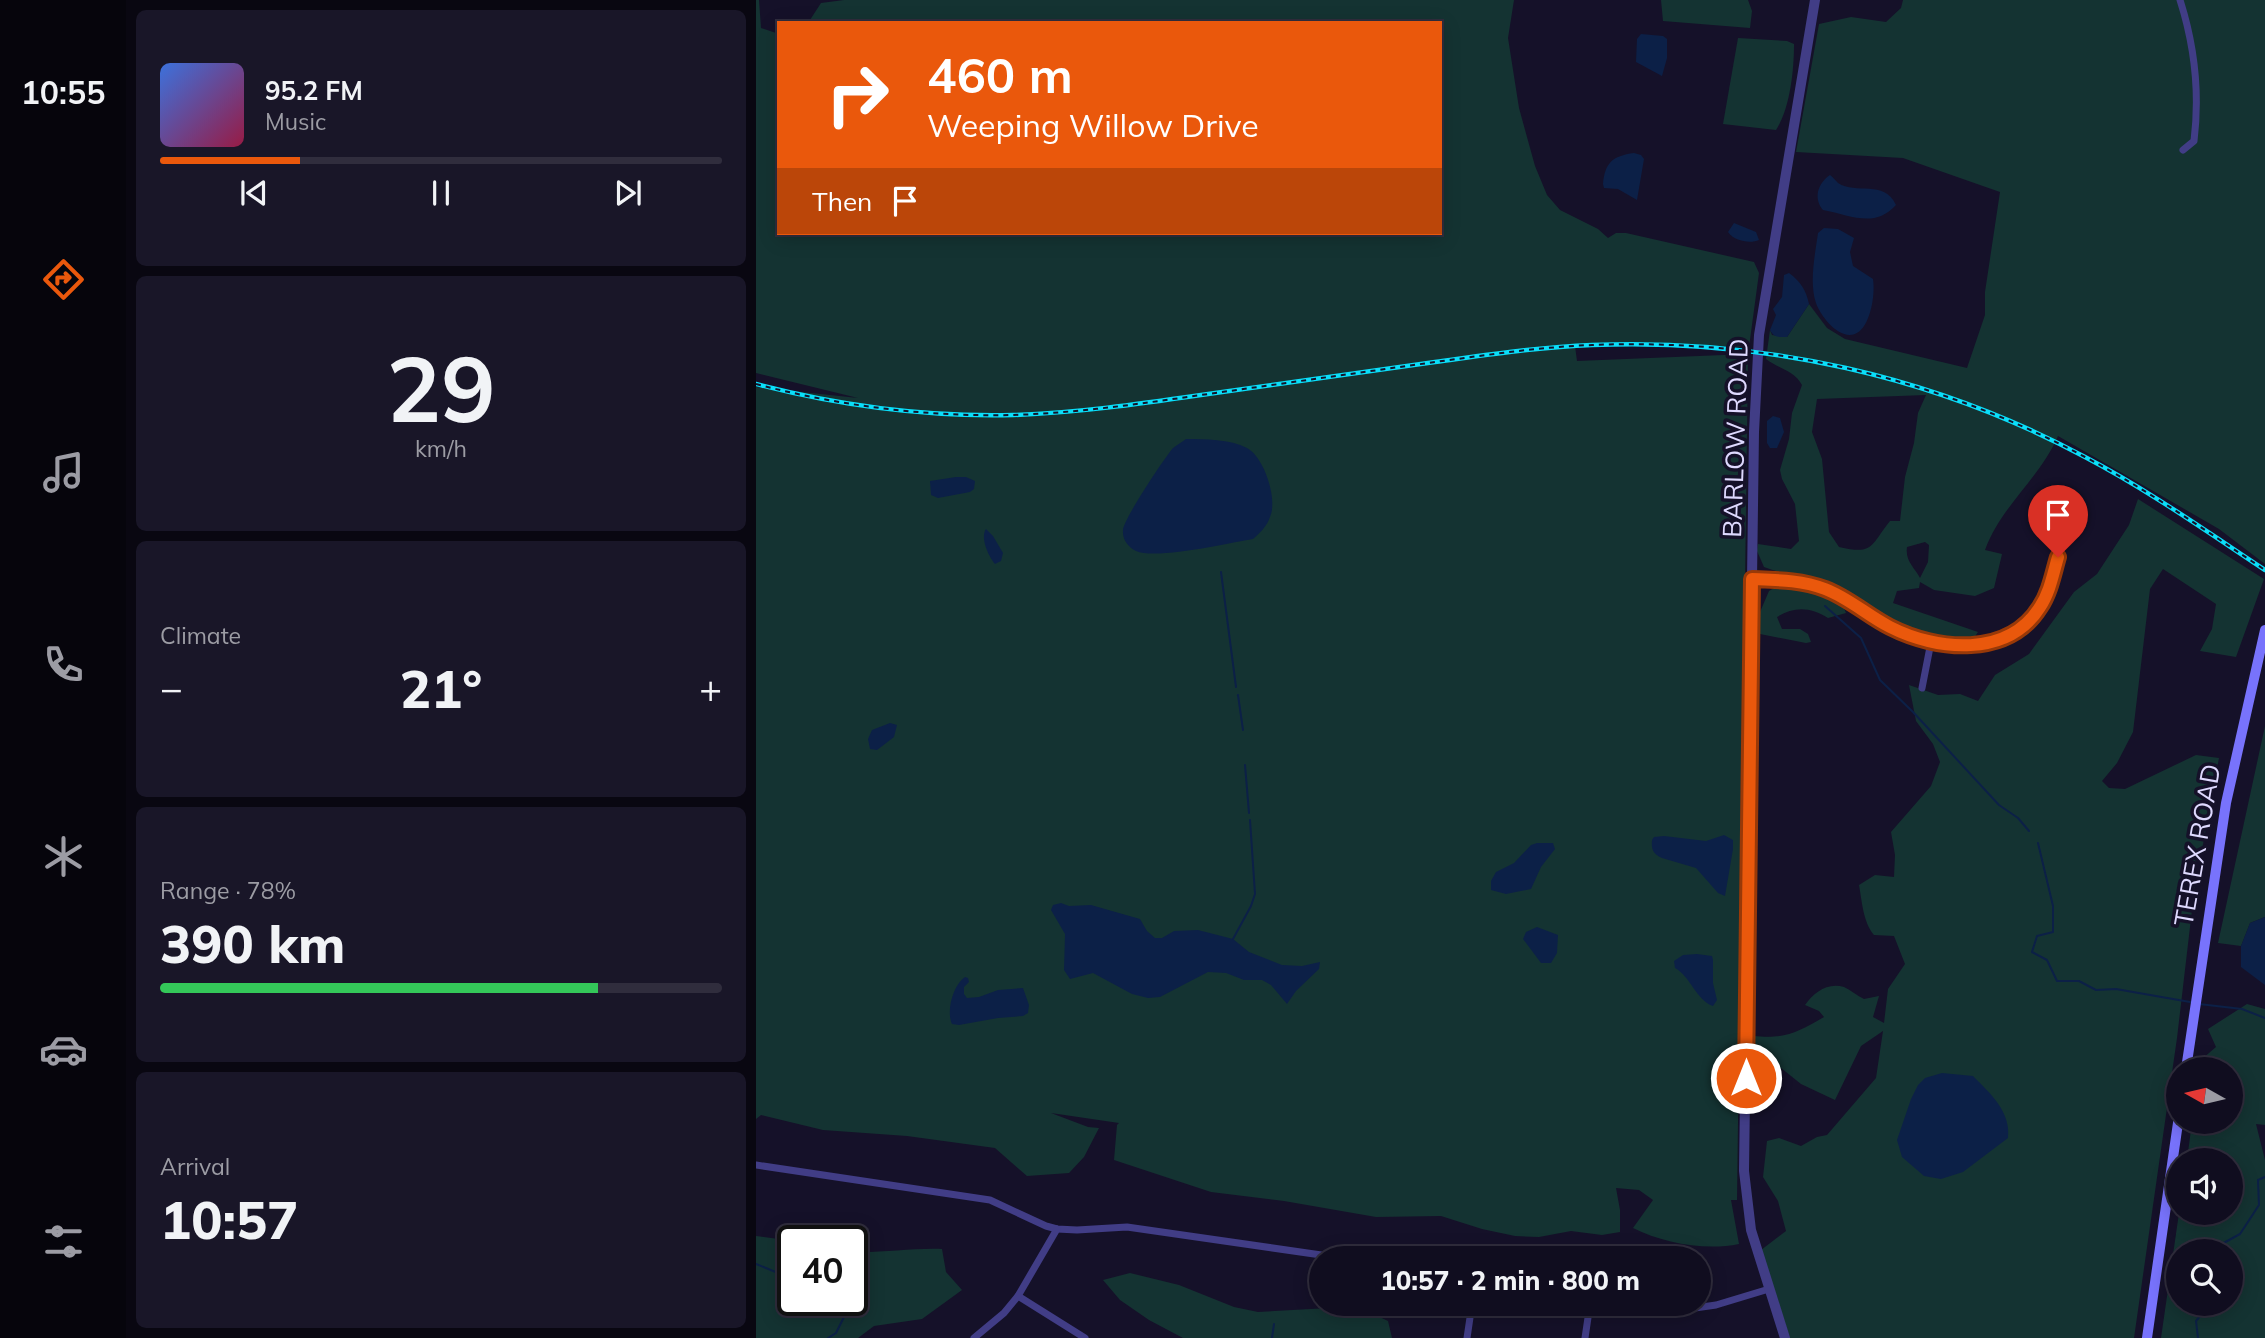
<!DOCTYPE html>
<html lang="en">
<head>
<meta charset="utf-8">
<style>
  :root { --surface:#100d1f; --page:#191628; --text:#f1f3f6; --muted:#9c9ca4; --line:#302d3d; --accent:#ea580c }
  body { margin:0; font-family:Mulish,sans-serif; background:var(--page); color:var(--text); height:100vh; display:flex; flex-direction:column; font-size:26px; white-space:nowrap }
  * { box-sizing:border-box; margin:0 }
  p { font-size:23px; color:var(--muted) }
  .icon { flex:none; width:38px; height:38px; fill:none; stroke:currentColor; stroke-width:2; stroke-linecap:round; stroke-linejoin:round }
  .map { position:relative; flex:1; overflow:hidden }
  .side { display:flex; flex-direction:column; gap:10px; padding:10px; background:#090711; width:630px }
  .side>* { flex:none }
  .banner { position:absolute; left:21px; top:21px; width:665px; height:214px; border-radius:0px; box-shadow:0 4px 18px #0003,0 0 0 2px var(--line); background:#ea580c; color:#fff; overflow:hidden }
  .needle { width:46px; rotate:278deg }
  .controls { position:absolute; left:1410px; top:1057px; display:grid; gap:14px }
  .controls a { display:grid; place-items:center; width:77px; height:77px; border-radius:50%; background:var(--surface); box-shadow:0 4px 18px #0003,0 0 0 2px var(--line); font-size:35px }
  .speed { position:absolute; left:21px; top:1225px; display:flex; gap:14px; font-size:35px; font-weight:700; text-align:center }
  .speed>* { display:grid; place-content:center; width:91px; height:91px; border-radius:50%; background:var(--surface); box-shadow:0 4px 18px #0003,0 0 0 2px var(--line); line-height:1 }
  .speed .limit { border:4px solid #111; border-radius:10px; background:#fff; color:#111 }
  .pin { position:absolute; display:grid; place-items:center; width:60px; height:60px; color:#fff; margin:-72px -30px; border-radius:50% 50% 50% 0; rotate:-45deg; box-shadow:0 0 7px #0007 }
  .pin .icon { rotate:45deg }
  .me { position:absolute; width:77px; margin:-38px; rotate:0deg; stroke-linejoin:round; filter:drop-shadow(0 0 5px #0008) }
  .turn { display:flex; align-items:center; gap:24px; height:147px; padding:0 35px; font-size:32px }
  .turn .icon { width:91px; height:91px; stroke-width:2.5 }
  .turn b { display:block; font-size:49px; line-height:60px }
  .then { display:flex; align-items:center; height:66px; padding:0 35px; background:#0003; gap:14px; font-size:26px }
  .big { font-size:52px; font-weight:800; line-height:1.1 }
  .side .widget { flex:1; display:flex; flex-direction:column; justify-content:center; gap:10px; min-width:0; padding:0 24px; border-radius:10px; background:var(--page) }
  .side .dial { align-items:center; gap:0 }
  .dial b { font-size:91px; line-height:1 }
  .song { display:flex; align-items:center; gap:21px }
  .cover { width:84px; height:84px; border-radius:10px; background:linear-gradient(135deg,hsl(220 70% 55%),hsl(340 70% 35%)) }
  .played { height:7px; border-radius:4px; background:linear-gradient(90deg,var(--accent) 25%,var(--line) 25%) }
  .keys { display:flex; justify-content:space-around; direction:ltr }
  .heat { display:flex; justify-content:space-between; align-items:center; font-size:38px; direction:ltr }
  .charge { height:10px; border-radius:5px; background:linear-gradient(90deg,#34c759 78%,var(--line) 0) }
  .trip { position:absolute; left:553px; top:1246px; width:402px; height:70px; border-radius:35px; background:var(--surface); box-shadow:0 4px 18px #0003,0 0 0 2px var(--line); font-weight:800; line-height:70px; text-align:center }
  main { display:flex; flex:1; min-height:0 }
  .dock { display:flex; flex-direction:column; width:126px; justify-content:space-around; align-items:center; background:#06050c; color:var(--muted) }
  .dock .icon { width:49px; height:49px }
  .dock .on { color:var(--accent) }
  .dock b { font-size:32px; color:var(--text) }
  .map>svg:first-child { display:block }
  .green { fill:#143332; fill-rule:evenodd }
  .water { fill:#0c2047 }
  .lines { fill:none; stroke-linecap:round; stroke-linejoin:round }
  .stream { stroke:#0c2047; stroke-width:2 }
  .minor { stroke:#413d86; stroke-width:7 }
  .tertiary { stroke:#413d86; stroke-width:10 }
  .secondary { stroke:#7873fc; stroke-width:10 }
  .rail-casing { stroke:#0adef9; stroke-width:4.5 }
  .rail { stroke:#151129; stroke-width:2; stroke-dasharray:5; stroke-linecap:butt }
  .route-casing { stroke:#983908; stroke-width:18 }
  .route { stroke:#ea580c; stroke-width:12 }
  .labels { text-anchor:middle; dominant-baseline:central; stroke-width:7; stroke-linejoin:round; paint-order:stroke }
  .street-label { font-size:26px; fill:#ded9fe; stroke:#151129 }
</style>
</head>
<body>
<main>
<nav class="dock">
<b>10:55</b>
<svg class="icon on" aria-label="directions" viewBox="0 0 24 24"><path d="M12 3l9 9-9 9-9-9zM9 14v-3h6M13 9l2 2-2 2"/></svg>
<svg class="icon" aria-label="music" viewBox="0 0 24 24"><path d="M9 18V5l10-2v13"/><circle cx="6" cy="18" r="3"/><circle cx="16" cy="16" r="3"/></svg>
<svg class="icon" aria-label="phone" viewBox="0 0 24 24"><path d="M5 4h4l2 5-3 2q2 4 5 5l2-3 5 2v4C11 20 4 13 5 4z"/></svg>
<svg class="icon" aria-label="climate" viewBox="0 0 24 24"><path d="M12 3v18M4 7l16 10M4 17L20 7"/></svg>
<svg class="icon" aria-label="car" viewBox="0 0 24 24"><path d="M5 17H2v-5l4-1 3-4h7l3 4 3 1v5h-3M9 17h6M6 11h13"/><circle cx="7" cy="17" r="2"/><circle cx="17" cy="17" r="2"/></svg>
<svg class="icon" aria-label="filters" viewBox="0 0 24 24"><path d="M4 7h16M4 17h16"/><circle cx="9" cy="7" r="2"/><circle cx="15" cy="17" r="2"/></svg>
</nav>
<section class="side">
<div class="widget">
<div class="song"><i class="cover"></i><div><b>95.2 FM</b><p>Music</p></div></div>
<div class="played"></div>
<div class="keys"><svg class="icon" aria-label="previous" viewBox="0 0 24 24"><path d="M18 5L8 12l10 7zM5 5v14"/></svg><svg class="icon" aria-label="pause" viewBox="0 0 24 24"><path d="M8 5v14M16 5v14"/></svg><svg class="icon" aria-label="next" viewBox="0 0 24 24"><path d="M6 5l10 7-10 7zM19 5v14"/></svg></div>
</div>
<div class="widget dial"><b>29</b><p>km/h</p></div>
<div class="widget"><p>Climate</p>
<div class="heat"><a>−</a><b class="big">21°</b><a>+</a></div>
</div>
<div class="widget"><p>Range · 78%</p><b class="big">390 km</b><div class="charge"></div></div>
<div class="widget"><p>Arrival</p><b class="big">10:57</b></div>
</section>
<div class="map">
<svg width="1509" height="1338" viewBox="0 0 1509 1338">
  <rect width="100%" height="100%" fill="#151129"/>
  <g class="green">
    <path d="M0,0h3l2,28 18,6v199h661v-210h-632l13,-20 23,-3h670l-6,38 11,70 16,58 12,29 13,15 38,19 10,9 8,-5h10l128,29 5,11 -10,74 -122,-3 -52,2 2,15 171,-7 -11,846h-6l8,44c-34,7 -76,-1 -106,-16l20,-28 -14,-10 -23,-2 4,22v22l-18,3 -31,-4 -32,6 -24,-1 -33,-7 -41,-13 -65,1 -92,-16 -73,-9 -97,-32 3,-35 2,-2 -68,-10 37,14 11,1 -15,29 -15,16 -42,3 -32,-28 -88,-12 -84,-6 -62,-15 -5,4v-732l102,11 -102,-25z"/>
    <polygon points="905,0 992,0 996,11 994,28 907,21"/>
    <path d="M1147,0h362v564l-46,-35 -161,-93c-18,42 -57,70 -73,114l17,4 -8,34 -19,8 -41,-6 -14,-8 -1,6 -22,3 -4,12 85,29 -6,9c-20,-3 -41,-4 -59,-10 -30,-11 -52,-34 -81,-46 -22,-9 -46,-9 -68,-18l-7,-16 1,-7 33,5 8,-8 -4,-37 -13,-25 -2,-9 9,-31 3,-26 10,-28c-8,-15 -23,-16 -36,-26l4,-29 2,5 15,2 22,-33 18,24 18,11 122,29 18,-53v-23l15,-100 -97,-34 -107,-6 23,-128 32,-7 35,5 15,-14zM1170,395l-8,18 -4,30 -9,34 -5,44h-10c-20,25 -16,34 -51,26l-10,-15 -7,-73 -10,-27 5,-33zM1169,542l4,3 -1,17 -8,16c-6,-11 -15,-17 -13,-31z"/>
    <path d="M982,38l49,3 7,3c0,27 -4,64 -18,86l-53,-6z"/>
    <path d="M1382,499l126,80 -28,78 -36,-6 12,-22 4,-25 -53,-35 -13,20 -17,143 -16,31 -15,18 7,7 16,1 71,-34 23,3 -25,135 -17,145 -43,300h-344l-29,-88 25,-19 -8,-30 -15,-24 4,-36 12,-3 22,8 16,-9 10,-2 49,-57 7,-47 -22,15 -26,54 -34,-16 -20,-16 -29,-7 1,-25c33,3 43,-3 71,-19l-5,-6 -14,-6c9,-13 23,-23 39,-18 7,3 13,9 20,12l15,-3 -6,21 11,6 4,-34 17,-25 -11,-28 -20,-1c-11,-13 -12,-34 -15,-50l16,-10 19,2 1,-22 -4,-23 40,-46 9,-24 -7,-18 -17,-23 -7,-36 29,10 22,-1 18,7 17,-26 34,-21 45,-62 23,-18 32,-49z"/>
    <path d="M1023,585c21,5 60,4 67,28l-18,5c-17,-11 -34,-12 -51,-1l5,12h18l8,5 3,8 -5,1 -46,-9v-22l9,-21z"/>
    <polygon points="1509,726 1509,917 1494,923 1485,946 1462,943"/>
    <path d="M1491,1004l18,5v116l-9,-1 9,36v178h-104l18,-125h52v-53h-44l5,-38h39v-53h-31l2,-10 14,-12 -8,-18zM1423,1251h52v53h-52z"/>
    <path d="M0,1236l37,5v59h59v-48c31,1 60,-4 90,-3l4,23 16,18 -40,29 -48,7 -16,12h-102z"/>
    <polygon points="374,1273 423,1285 478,1307 502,1312 573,1308 613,1312 632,1321 636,1338 427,1338 393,1320 364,1300 347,1280"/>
  </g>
  <g class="water">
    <polygon points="885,34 907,36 911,39 911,58 906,76 880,62 881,39"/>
    <path d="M878,153l7,2 3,4 -7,41 -19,-11 -14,-1 -1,-4c2,-21 9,-28 31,-31z"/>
    <path d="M1074,175c3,2 5,5 8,8 18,12 46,-4 58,22 -22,24 -45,10 -73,5 -10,-12 -5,-27 7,-35z"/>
    <path d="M978,223l22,9 3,8c-9,4 -25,1 -31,-8z"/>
    <path d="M1068,228l14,1 16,9 -4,14 3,14 20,13c2,13 -1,35 -9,47 -16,24 -42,-6 -48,-23 -7,-21 -1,-48 2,-70z"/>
    <path d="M1033,273c12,9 17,17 20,31l-22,33c-8,0 -13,1 -17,-7l6,-15 -3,-6 9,-12 2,-22z"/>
    <polygon points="1017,416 1024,418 1028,432 1021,448 1014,448 1011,443 1011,421"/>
    <path d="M430,439c19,0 44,0 61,9 17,9 31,51 23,69 -3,9 -10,16 -17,22 -24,4 -97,21 -117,12 -8,-4 -14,-12 -13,-21 0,-10 42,-73 50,-82 4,-3 9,-6 13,-9z"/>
    <polygon points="200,477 210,477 219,481 218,489 214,492 182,498 175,495 174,481"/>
    <path d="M230,529l7,7 10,17 -2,8 -6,3c-7,-8 -15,-27 -9,-35z"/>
    <polygon points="134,723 141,725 138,737 121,750 114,749 112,739 116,730"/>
    <path d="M968,835l9,5v9l-8,47 -7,-3 -22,-25 -34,-10c-9,-4 -11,-9 -10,-18l2,-3 10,-1 42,5z"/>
    <polygon points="781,843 797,843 799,849 785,867 775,889 750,894 735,890 735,881 740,872 758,863 775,845"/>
    <polygon points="305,903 313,906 335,905 384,919 391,931 399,938 406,938 418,931 442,930 477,939 493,952 526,965 546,966 564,962 563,969 540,991 531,1004 515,985 506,980 488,980 470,973 452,972 404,997 392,998 376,994 337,973 314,979 308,970 309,934 295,910 297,905"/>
    <polygon points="1509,917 1509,985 1485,967 1485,946 1494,923"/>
    <polygon points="781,927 802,935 801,953 795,963 785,963 767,939 770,932"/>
    <path d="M941,954l15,2 1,4v23l4,17 -4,6c-17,-6 -22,-29 -38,-38l-1,-7 9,-6z"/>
    <path d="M209,977l3,1 1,4 -5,5v7l3,4 12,-1 19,-7 25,-2 6,17 -1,8 -5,3 -25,2 -39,7 -7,-1c-6,-13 1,-39 13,-47z"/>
    <path d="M1186,1073l31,3c18,18 38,36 35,62l-45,34 -22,7 -17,-3 -22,-19 -5,-17 14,-41 7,-14 7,-7z"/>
  </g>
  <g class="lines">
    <g class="stream">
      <polyline points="465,572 480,687"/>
      <polyline points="1069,606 1105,638 1124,680 1157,712 1243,805 1262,818 1273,831"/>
      <polyline points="482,695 487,730"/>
      <polyline points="489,765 493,813"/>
      <polyline points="1282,843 1297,906 1297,932 1281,936 1276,952 1291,960 1301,981 1323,981 1340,990 1360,989 1434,1002"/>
      <polyline points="477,939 495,906 499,894 494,820"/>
      <polyline points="1443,1004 1486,1009 1509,1018"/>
      <polyline points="1465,1251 1464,1245 1484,1234 1503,1205 1502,1180 1509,1177"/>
      <polyline points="0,1264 22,1273 37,1275"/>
      <polyline points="72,1338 80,1333 92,1309 84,1300"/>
      <polyline points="516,1338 518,1324"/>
      <polyline points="1442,1338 1440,1321 1454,1304"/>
    </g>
    <g class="minor">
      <path d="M1424,0c15,47 20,92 14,141l-11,9"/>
      <path d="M996,579c25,1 49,1 73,10 25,10 45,29 69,40 48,22 119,28 148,-25 12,-22 16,-48 22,-71"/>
      <polyline points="1166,688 1175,642"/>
      <polyline points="0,1165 234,1200 290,1226 301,1229 321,1230 371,1227 586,1258"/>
      <polyline points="262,1296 329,1338"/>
      <polyline points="896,1304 939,1308 960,1305 1013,1289"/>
      <polyline points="218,1338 248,1313 262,1296 301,1229"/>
      <polyline points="711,1338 716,1304"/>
      <polyline points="829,1338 834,1304"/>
    </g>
    <polyline class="tertiary" points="1029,1338 995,1230 988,1171 998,432 1003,335 1059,0"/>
    <g class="secondary">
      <polyline points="1430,1069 1470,803 1509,630"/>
      <polyline points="1391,1338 1423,1116"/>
    </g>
    <defs>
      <path id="rail" d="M0,384c84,22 171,33 257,31 63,-2 126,-11 188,-20 78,-11 156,-22 234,-33 52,-7 104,-15 157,-17 171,-7 342,31 493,112 63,33 121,74 180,113"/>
    </defs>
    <use href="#rail" class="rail-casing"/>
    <use href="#rail" class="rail"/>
  </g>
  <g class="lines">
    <defs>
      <path id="route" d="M990,1078l6,-499c25,1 49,1 73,10 24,9 43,27 65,38 47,24 118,31 150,-20 10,-15 13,-33 18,-50"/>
    </defs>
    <use href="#route" class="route-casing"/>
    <use href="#route" class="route"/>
  </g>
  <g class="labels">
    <g class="street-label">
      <text transform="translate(979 438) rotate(-88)">BARLOW ROAD</text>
      <text transform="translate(1441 845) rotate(-80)">TEREX ROAD</text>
    </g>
  </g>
</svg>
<div class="controls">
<a><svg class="needle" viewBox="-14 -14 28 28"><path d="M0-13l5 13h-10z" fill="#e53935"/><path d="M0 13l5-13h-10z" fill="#9c9ca4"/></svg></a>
<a><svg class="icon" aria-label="sound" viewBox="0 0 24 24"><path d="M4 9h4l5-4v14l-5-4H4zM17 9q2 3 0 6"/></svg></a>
<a><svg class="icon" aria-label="search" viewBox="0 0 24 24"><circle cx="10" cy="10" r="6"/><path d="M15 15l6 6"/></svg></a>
</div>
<div class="speed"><div class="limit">40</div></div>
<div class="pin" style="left:1302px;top:557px;background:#d93025"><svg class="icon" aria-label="arrive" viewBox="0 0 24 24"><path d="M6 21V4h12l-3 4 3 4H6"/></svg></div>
<svg class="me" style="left:990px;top:1078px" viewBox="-20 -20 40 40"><circle r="17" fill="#ea580c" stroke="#fff" stroke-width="3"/><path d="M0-11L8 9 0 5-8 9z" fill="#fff"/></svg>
<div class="trip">10:57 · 2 min · 800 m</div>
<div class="banner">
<div class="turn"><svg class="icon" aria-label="right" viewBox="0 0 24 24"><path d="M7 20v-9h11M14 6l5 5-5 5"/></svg><div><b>460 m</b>Weeping Willow Drive</div></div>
<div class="then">Then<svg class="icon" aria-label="arrive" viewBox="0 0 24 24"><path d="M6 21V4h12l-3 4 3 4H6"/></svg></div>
</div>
</div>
</main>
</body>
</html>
